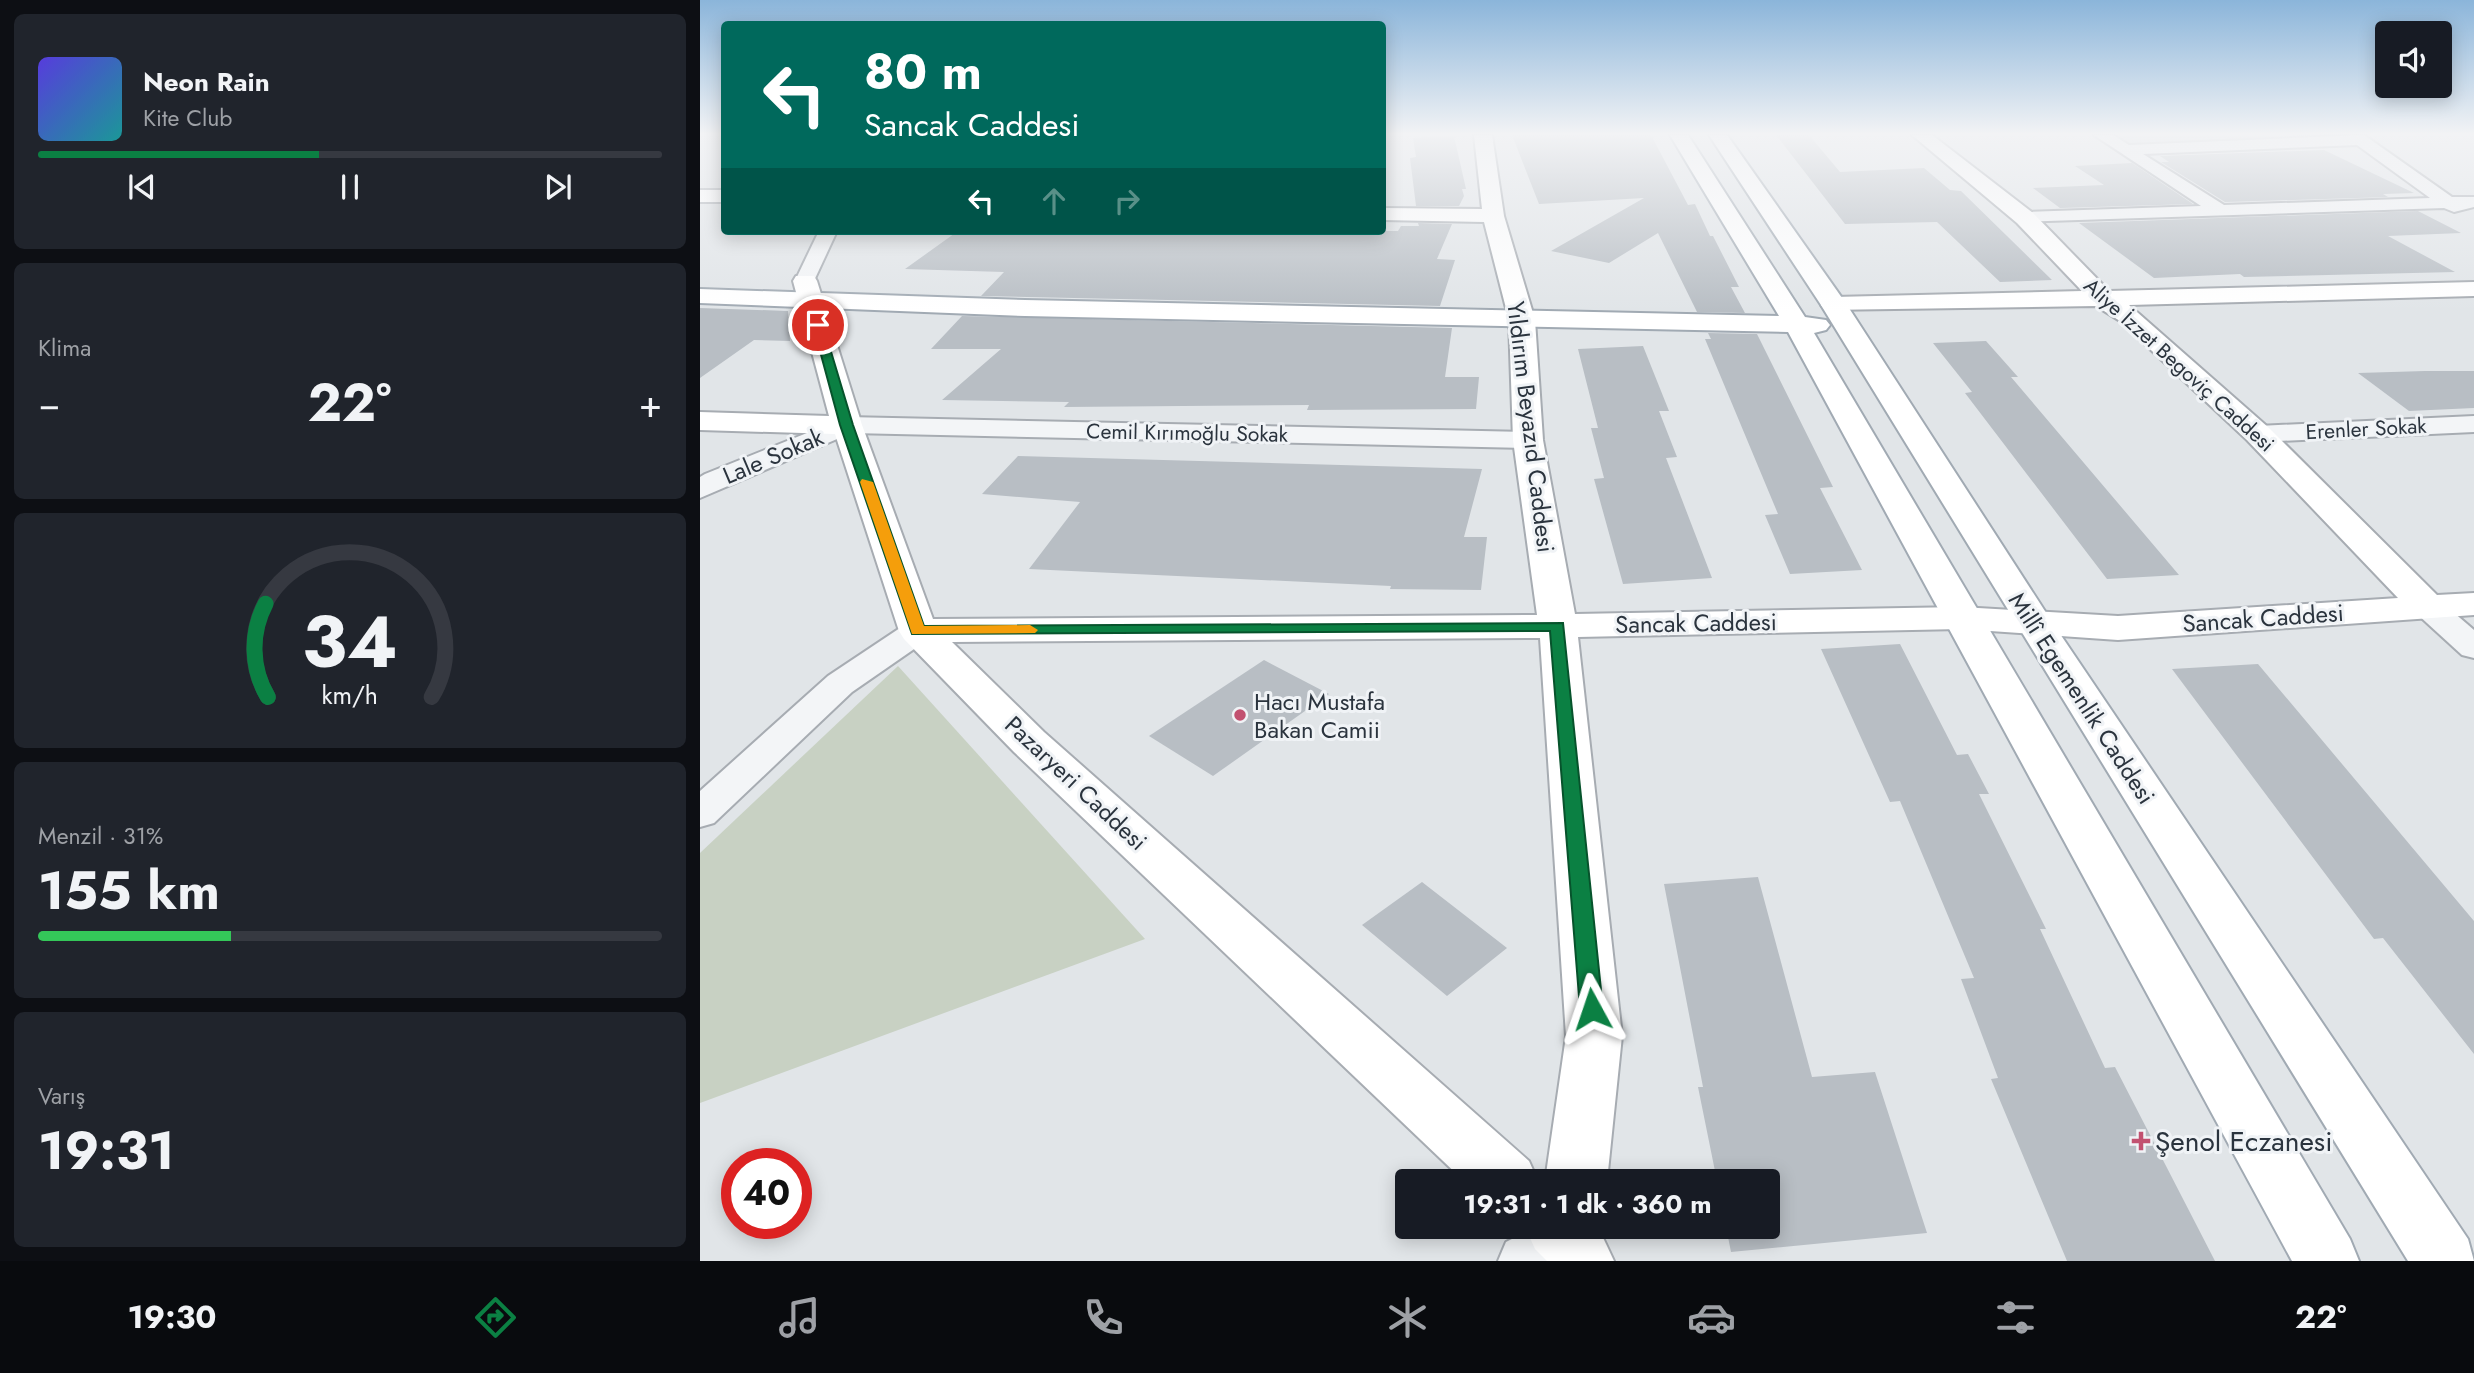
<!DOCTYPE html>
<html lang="tr">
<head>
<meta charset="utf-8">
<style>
  :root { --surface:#171b24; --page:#20242c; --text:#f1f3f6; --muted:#9ea1a6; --line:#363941; --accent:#0b8043 }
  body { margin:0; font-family:Jost,sans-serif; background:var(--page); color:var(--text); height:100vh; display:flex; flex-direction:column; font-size:26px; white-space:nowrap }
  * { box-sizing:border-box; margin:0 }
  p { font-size:23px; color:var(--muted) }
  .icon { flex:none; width:38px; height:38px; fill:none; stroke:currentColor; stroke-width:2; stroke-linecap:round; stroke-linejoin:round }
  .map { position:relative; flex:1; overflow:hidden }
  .sheet { display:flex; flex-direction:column; gap:14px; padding:14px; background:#0d0f14; width:700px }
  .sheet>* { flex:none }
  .banner { position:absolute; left:21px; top:21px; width:665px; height:214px; border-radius:7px; box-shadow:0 4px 18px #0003; background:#00695c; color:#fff; overflow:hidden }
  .fabs { position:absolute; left:1675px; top:21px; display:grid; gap:14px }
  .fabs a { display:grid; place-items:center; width:77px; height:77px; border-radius:7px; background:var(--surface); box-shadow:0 4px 18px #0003; font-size:35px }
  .speed { position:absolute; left:21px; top:1148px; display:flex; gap:14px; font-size:35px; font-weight:700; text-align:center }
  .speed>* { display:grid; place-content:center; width:91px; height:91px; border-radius:50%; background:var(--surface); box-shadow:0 4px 18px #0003; line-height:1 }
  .speed .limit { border:10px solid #d22; background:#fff; color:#111 }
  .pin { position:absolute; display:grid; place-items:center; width:60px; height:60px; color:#fff; margin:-30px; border:4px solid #fff; border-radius:50%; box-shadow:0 2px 7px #0007 }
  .me { position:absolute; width:77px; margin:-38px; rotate:355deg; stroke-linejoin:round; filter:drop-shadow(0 0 5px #0008) }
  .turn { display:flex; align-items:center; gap:24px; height:147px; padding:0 28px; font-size:32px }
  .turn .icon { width:91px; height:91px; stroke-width:2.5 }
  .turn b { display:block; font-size:49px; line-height:60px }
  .lanes { display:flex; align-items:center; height:66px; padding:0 28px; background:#0003; justify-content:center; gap:35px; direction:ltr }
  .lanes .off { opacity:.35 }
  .big { font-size:52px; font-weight:700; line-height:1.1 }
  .sheet .tile { flex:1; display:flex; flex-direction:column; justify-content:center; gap:10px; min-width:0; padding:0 24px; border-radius:10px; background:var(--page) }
  .sheet .dial { align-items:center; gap:0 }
  .dial svg { height:182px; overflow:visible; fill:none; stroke:var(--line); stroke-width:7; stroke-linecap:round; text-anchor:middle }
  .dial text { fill:var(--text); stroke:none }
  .song { display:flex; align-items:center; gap:21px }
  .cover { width:84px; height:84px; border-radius:10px; background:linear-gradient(135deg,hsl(250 70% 55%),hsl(180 70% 35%)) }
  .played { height:7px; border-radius:4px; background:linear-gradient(90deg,var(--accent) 45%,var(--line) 45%) }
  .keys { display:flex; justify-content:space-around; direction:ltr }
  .heat { display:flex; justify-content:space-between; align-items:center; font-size:38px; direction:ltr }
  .charge { height:10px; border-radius:5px; background:linear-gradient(90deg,#34c759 31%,var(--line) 0) }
  .trip { position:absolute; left:695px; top:1169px; width:385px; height:70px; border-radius:7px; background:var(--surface); box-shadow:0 4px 18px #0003; font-weight:700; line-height:70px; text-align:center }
  .tabs { display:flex; height:112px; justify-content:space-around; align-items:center; background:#090b0e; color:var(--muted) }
  .tabs .icon { width:49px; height:49px }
  .tabs .selected { color:var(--accent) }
  .tabs b { font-size:32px; color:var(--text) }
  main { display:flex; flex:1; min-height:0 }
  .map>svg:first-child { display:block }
  .built { fill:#cfd4da }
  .green { fill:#c8d1c3 }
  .building { fill:#b8bec4 }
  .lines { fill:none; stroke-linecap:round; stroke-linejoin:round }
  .street-casing { stroke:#a7acb2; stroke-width:4 }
  .secondary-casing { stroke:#a7acb2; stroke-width:4 }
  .primary-casing { stroke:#a1aab3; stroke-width:4 }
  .street { fill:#f3f5f7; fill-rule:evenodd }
  .secondary { fill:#fff; fill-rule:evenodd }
  .primary { fill:#fff; fill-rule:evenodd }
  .route { fill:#0b8043; stroke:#07532c; stroke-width:2 }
  .slow { fill:#f59e0b }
  .poi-dot { fill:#c25170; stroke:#f0f3f6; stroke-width:2.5 }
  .labels { text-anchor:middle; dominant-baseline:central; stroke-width:6; stroke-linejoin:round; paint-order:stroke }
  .far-street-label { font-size:21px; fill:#2b343e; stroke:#f0f3f6 }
  .street-label { font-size:24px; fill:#2b343e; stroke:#f0f3f6 }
  .poi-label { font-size:24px; fill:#2b343e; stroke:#f0f3f6; text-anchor:start }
  .near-poi-label { font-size:28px; fill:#2b343e; stroke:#f0f3f6; text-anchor:start }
</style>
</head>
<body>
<main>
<section class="sheet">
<div class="tile">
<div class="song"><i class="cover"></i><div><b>Neon Rain</b><p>Kite Club</p></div></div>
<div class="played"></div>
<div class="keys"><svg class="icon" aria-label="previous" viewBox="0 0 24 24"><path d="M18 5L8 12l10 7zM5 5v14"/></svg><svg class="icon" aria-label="pause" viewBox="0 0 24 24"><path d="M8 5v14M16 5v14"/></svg><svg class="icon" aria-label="next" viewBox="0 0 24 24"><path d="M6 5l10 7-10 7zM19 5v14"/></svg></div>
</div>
<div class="tile"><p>Klima</p>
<div class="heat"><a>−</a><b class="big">22°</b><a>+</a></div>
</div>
<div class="tile dial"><svg viewBox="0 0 100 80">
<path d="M14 69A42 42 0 1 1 86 69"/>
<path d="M14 69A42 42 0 0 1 13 28" stroke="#0b8043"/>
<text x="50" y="56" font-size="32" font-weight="700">34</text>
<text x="50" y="72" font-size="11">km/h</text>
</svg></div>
<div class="tile"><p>Menzil · 31%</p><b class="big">155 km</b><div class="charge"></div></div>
<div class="tile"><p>Varış</p><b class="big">19:31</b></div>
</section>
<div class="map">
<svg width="1774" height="1261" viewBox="0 0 1774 1261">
  <rect width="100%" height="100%" fill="#e1e5e8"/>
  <polygon class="built" points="1415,135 1636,135 1639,137 1427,143"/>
  <polygon class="green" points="198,666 445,939 0,1103 0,853"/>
  <g class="building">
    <polygon points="812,135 951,135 988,205 995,204 1010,236 1013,236 1039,287 1031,287 1045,313 997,312 958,233 909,263 851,251 944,198 839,204"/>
    <polygon points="1076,135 1109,135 1140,172 1224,168 1250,190 1261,191 1352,280 1300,282 1237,222 1145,224"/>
    <polygon points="754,136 766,189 762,189 764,196 759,206 716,206 710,158 716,157 713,138"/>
    <polygon points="1624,150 1714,193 1683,194 1688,197 1525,202 1461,162 1469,162 1460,156"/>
    <polygon points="1432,163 1493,204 1360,208 1333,188 1404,185 1375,166"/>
    <polygon points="1718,211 1761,233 1688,236 1755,272 1544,277 1540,274 1454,278 1379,223"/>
    <polygon points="718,223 752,224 737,259 755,260 740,306 281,296 304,272 205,269 258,231 698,231 701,226 719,226"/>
    <polygon points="0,308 88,311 90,341 54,340 0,378"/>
    <polygon points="262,316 752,328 745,377 779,377 776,409 607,410 609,405 364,407 369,402 242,400 301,349 231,349"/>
    <polygon points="1008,333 1057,334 1133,487 1120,488 1162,570 1090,574 1065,515 1078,514 1005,339 1011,339"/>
    <polygon points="1286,341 1318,377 1311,377 1479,575 1407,579 1265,393 1272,392 1233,343"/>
    <polygon points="943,346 969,411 959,411 977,457 966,458 1012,578 923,584 894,479 904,478 891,428 898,428 878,349"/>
    <polygon points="1725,371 1774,371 1774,408 1709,411 1658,373"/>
    <polygon points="318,456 782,469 764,537 787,537 781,590 690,589 691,586 329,569 380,502 282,494"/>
    <polygon points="1200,644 1257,755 1268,754 1289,794 1279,794 1346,929 1340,929 1405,1068 1415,1067 1515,1261 1367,1261 1291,1079 1298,1078 1261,979 1274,978 1200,801 1190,802 1121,649"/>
    <polygon points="564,660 629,694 513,776 449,736"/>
    <polygon points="1558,664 1774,921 1774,1054 1683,938 1674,939 1472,669"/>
    <polygon points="1058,877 1112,1077 1175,1072 1227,1233 1031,1252 1026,1227 1068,1227 1068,1181 1017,1181 998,1087 1003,1087 964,884"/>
    <polygon points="722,882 807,948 747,996 662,925"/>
  </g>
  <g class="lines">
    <defs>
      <g id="street">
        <path d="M1394,135h19l16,10 235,-10 88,62h22v10l-20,5 -10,-4 -426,14 -2,-4 9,-6 176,-6zM1657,145l73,53 -206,7 -81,-51z"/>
        <polygon points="119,231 137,231 112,285 98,285 95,281"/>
        <polygon points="1774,416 1774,432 1558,442 1549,440 1545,434 1549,428 1558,426"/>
        <polygon points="147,417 828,432 837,434 841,440 837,446 828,448 151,433 0,498 0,477 5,474"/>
        <polygon points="1727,596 1738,599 1774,630 1774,658 1762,655 1716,613 1711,606 1716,599"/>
        <polygon points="218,621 230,624 235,631 230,638 152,692 14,823 0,827 0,791 128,676 206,624"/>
        <polygon points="835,1227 892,1227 896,1238 888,1257 881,1261 798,1261 806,1242"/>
      </g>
      <g id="secondary">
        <polygon points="774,135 792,135 804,216 835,320 843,440 875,614 1261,607 1418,616 1698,598 1547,440 1420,321 1396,306 1125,310 1121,305 1125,300 1134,297 1382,291 1317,223 1212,135 1232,135 1333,213 1409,291 1774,282 1774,296 1429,305 1569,428 1737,595 1774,593 1774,615 1418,640 1261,629 878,637 922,1036 907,1181 845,1181 866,1036 840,638 252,642 344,732 829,1161 838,1181 764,1181 314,752 204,639 199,631 135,434 0,430 0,412 129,416 93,281 96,276 114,276 117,281 162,425 233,619 837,615 813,440 809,320 784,222 682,220 682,208 782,209"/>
        <rect x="0" y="190" width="24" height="12"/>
        <polygon points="825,1227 898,1227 914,1261 847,1261 835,1249"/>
      </g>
      <g id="primary">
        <polygon points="970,135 988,135 1105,317 1126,320 1130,325 1126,330 1114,333 1650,1239 1659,1261 1592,1261 1088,332 325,316 0,303 0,289 325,300 1079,316"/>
        <polygon points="1009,135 1027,135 1147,305 1352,622 1768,1239 1774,1261 1708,1261 1121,305"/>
      </g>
    </defs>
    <use href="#street" class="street-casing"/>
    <use href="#secondary" class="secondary-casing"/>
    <use href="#primary" class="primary-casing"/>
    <use href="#street" class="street"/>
    <use href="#secondary" class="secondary"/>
    <use href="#primary" class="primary"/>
  </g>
  <linearGradient id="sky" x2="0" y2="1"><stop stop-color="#8bb5da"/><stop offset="0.43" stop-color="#f2f3f5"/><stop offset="1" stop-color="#f2f3f5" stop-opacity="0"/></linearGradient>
  <rect width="1774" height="311" fill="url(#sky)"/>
  <polygon class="route" points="118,321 123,325 153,425 224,626 863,623 903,1009 900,1015 892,1018 884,1015 880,1009 850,631 212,634 140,425 113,325"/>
  <polygon class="slow" points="162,479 173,482 224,626 330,625 338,630 335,633 212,634 160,482"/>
  <g class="poi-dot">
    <circle cx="540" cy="715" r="7"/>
    <path d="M1437.5 1130.5h7v7h7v7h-7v7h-7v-7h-7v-7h7z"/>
  </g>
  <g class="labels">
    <g class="far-street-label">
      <text transform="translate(1479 365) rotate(42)">Aliye İzzet Begoviç Caddesi</text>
      <text transform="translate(1666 429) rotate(-3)">Erenler Sokak</text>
      <text transform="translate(487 433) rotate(1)">Cemil Kırımoğlu Sokak</text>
    </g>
    <g class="street-label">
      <text transform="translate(831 427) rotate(83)">Yıldırım Beyazıd Caddesi</text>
      <text transform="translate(73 456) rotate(-23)">Lale Sokak</text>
      <text transform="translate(1563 618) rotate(-4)">Sancak Caddesi</text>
      <text transform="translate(996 623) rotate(-1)">Sancak Caddesi</text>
      <text transform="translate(1382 698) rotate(57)">Millî Egemenlik Caddesi</text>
      <text transform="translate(376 783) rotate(43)">Pazaryeri Caddesi</text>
    </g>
    <g class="poi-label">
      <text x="554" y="701">Hacı Mustafa<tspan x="554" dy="28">Bakan Camii</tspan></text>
    </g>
    <g class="near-poi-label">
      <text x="1455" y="1141">Şenol Eczanesi</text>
    </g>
  </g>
</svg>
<div class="fabs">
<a><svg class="icon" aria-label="sound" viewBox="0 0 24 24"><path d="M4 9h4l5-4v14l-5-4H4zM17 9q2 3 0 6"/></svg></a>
</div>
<div class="speed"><div class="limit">40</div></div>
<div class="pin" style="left:118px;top:325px;background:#d93025"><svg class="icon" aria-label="arrive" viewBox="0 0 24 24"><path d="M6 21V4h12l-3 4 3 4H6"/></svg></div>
<svg class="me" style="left:892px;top:1009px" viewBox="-20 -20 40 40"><path d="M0-17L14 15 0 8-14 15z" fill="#0b8043" stroke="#fff" stroke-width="4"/></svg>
<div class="trip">19:31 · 1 dk · 360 m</div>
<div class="banner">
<div class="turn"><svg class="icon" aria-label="left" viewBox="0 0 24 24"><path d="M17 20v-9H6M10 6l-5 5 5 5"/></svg><div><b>80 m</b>Sancak Caddesi</div></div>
<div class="lanes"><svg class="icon" aria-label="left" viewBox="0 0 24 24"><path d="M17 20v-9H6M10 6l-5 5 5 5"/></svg><svg class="icon off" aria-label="ahead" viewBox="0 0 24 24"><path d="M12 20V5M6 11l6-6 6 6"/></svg><svg class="icon off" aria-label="right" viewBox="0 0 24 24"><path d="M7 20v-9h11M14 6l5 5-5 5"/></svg></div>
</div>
</div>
</main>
<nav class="tabs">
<b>19:30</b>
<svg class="icon selected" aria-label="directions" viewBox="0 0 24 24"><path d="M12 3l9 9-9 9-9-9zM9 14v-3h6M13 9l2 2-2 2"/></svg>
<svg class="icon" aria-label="music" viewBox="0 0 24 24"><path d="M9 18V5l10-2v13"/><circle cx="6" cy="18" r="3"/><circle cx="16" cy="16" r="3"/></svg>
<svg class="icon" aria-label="phone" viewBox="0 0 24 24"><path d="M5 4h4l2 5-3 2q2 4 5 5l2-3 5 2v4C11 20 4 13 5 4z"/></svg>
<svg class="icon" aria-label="climate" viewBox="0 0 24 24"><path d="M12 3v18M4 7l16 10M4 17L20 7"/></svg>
<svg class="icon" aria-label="car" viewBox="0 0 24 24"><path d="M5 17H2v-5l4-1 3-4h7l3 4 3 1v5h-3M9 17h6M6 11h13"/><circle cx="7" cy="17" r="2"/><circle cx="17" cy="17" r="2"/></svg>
<svg class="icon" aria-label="filters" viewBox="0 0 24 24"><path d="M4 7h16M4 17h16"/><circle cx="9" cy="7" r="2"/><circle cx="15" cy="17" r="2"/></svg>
<b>22°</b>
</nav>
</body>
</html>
